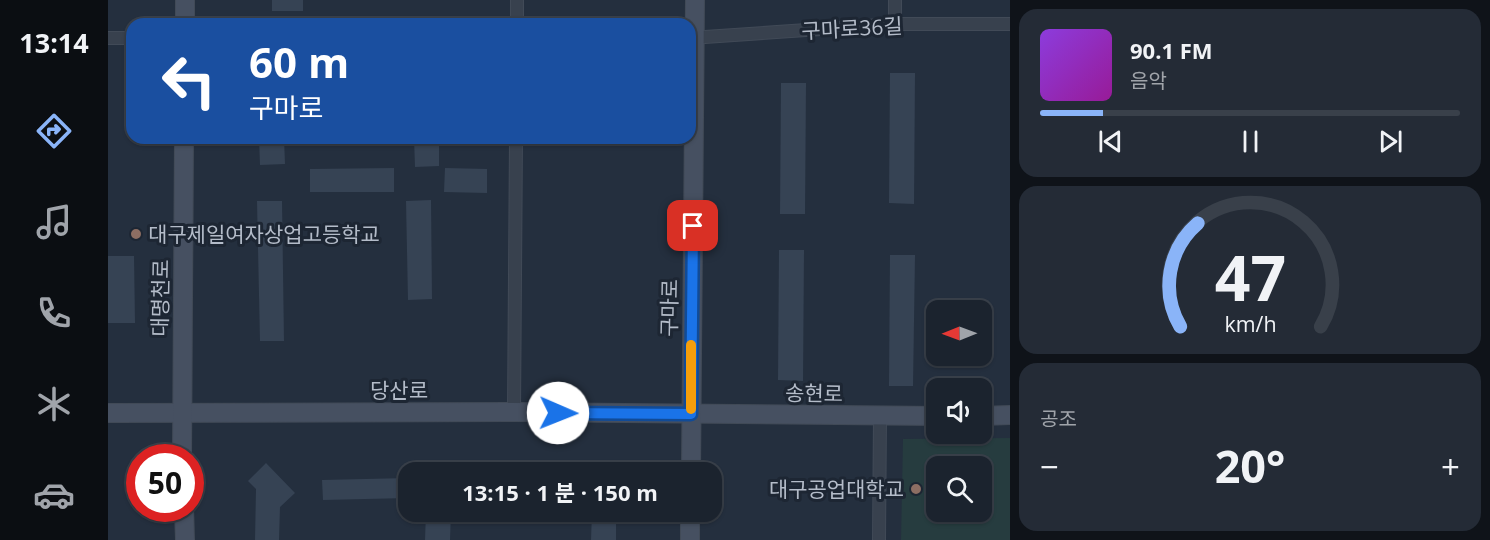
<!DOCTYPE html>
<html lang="ko">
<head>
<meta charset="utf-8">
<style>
  :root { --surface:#1b232e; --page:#242b36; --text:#f1f3f6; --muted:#a0a4aa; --line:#39404a; --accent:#8ab4f8 }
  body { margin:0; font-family:"Open Sans","Noto Sans KR",sans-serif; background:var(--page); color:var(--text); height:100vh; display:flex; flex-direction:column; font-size:22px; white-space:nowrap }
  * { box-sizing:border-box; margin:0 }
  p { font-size:20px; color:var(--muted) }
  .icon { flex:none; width:33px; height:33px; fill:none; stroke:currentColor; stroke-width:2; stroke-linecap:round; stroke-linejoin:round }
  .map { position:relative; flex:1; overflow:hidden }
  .side { display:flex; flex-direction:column; gap:9px; padding:9px; background:#0f1319; width:480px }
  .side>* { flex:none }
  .guide { position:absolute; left:18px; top:18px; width:570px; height:126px; border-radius:18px; box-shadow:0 2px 4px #0004,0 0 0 2px var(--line); background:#1a4fa0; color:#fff; overflow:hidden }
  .needle { width:39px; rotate:269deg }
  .buttons { position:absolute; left:818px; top:300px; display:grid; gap:12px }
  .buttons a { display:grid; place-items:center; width:66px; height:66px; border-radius:12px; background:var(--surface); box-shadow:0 2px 4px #0004,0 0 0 2px var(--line); font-size:30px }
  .speed { position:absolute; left:18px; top:444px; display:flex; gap:12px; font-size:30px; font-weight:700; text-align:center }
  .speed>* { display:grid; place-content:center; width:78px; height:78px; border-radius:50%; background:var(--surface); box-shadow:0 2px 4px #0004,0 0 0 2px var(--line); line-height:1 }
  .speed .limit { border:9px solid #d22; background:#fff; color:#111 }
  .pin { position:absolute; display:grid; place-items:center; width:51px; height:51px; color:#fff; margin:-26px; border-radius:12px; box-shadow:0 3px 9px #0006 }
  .me { position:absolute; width:66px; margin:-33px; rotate:91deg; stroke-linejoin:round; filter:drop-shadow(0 0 4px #0008) }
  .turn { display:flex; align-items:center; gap:21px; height:126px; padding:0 24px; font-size:27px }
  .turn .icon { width:78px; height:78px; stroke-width:2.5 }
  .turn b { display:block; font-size:42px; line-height:51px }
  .big { font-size:45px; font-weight:700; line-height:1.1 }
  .side .widget { flex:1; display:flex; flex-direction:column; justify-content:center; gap:9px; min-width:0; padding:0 21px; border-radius:18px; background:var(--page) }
  .side .dial { align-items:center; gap:0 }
  .dial svg { height:156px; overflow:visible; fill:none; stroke:var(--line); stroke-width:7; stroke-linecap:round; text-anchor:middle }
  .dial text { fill:var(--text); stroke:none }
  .song { display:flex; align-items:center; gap:18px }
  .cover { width:72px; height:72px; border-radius:9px; background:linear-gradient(135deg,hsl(270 70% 55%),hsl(300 70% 35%)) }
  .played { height:6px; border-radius:3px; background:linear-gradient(90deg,var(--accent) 15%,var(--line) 15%) }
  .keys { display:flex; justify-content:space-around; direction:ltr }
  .heat { display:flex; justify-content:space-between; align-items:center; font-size:33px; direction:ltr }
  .trip { position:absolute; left:290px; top:462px; width:324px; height:60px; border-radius:18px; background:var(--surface); box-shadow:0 2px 4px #0004,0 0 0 2px var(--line); font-weight:700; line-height:60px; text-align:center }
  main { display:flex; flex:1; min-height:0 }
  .menu { display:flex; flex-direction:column; width:108px; justify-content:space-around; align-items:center; background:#0b0e12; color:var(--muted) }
  .menu .icon { width:42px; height:42px }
  .menu .current { color:var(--accent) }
  .menu b { font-size:27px; color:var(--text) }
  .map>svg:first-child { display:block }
  .green { fill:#263c3f; fill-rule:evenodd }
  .building { fill:#364354 }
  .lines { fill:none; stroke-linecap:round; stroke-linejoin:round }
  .street-casing { stroke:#414a57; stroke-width:14 }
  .secondary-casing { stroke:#414a57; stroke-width:20 }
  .street { stroke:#38414e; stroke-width:12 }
  .secondary { stroke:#465061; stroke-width:18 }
  .route-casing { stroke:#114b97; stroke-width:15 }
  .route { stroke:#1a73e8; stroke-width:10 }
  .slow { stroke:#f59e0b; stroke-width:10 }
  .education-dot { fill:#8d6e63; stroke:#1d2633; stroke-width:2 }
  .labels { text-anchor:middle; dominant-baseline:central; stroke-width:6; stroke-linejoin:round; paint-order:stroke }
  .street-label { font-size:21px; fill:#b4bcc9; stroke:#1d2633 }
  .poi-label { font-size:21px; fill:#b4bcc9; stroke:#1d2633; text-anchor:start }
</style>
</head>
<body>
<main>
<nav class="menu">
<b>13:14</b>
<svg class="icon current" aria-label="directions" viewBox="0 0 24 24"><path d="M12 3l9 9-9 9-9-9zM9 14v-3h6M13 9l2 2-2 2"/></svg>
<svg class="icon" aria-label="music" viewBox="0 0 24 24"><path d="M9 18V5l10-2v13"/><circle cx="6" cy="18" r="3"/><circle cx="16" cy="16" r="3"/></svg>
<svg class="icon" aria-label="phone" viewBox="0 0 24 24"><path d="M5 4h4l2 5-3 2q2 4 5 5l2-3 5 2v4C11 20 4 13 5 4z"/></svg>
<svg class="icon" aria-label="climate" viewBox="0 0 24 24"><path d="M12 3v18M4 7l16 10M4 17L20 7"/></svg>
<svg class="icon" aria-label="car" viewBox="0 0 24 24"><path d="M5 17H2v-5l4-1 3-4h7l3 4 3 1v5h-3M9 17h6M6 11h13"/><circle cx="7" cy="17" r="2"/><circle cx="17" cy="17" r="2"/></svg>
</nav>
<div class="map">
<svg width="902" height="540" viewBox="0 0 902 540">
  <rect width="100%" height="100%" fill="#242f3e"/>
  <path class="green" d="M902,438v102h-109l2,-101zM828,466h45v46h-45z"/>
  <g class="building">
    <rect x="164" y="0" width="31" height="11"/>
    <polygon points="782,73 807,73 806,204 781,203"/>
    <polygon points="673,83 698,83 697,214 672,214"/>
    <polygon points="151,138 176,138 177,164 152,165"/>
    <polygon points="306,138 331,138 331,166 307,167"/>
    <polygon points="286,168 286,192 202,192 202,169"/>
    <polygon points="337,168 379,169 379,193 336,192"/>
    <polygon points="323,200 324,299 300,300 298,201"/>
    <polygon points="149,201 174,201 176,341 152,341"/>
    <polygon points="671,250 696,250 695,381 670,380"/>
    <polygon points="782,255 807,255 805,386 781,386"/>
    <polygon points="0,256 26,256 27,323 0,323"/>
    <polygon points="158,463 187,493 172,507 171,540 147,540 148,489 140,481"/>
    <polygon points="300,478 300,498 215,500 214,480"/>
    <polygon points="318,512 343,512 342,540 317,540"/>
    <polygon points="484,512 508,512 508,540 483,540"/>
  </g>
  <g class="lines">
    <defs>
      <g id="street">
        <polyline points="409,0 409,24"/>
        <polyline points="787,0 787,24"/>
        <polyline points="0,38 24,38"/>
        <polyline points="582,38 787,24 902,24"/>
        <polyline points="406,412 408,138"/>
        <polyline points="771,540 772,416"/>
      </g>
      <g id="secondary">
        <polyline points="77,24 77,0"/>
        <polyline points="0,413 406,412 828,416"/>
        <polyline points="873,416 902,415"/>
        <polyline points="74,458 76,138"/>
        <polyline points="583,472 587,0"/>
        <polyline points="76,508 77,540"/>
        <polyline points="582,540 582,512"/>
      </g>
    </defs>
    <use href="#street" class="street-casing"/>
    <use href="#secondary" class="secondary-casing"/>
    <use href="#street" class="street"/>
    <use href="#secondary" class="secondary"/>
  </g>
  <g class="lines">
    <defs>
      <polyline id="route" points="450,413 583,414 585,226"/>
    </defs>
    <use href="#route" class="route-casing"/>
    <use href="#route" class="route"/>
    <polyline class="slow" points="583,409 583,345"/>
  </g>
  <g class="education-dot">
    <circle cx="28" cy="234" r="6"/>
    <circle cx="808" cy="489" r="6"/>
  </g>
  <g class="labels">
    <g class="street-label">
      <text transform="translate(744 28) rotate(-3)">구마로36길</text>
      <text transform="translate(52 298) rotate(-89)">대명천로</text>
      <text transform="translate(561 308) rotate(-89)">구마로</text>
      <text x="291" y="390">당산로</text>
      <text transform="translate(706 393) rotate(1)">송현로</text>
    </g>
    <g class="poi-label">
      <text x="40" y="234">대구제일여자상업고등학교</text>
      <text x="796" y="489" text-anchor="end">대구공업대학교</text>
    </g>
  </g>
</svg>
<div class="buttons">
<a><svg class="needle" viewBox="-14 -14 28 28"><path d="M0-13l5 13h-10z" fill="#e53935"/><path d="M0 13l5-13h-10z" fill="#a0a4aa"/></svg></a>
<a><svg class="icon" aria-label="sound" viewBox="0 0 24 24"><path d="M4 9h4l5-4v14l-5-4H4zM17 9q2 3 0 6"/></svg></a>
<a><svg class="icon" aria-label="search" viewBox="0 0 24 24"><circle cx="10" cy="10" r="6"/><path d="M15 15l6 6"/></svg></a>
</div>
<div class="speed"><div class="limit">50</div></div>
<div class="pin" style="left:585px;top:226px;background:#d93025"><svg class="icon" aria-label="arrive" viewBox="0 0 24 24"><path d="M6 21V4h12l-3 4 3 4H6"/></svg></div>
<svg class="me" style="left:450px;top:413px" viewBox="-20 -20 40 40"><circle r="19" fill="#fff"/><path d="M0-13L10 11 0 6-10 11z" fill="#1a73e8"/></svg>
<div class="trip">13:15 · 1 분 · 150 m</div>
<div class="guide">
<div class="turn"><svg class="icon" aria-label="left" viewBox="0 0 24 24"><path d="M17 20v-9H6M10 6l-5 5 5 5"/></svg><div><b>60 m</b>구마로</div></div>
</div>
</div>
<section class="side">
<div class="widget">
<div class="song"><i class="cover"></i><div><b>90.1 FM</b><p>음악</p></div></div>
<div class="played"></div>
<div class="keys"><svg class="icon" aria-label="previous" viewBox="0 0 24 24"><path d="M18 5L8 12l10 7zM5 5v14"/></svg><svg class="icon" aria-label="pause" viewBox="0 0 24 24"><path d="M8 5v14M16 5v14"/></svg><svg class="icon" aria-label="next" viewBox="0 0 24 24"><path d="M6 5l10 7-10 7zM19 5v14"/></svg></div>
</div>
<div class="widget dial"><svg viewBox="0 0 100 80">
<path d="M14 69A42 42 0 1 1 86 69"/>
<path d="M14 69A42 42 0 0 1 23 16" stroke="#8ab4f8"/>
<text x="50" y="56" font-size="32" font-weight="700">47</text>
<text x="50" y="72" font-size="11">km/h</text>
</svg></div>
<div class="widget"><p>공조</p>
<div class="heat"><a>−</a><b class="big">20°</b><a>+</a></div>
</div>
</section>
</main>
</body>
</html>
